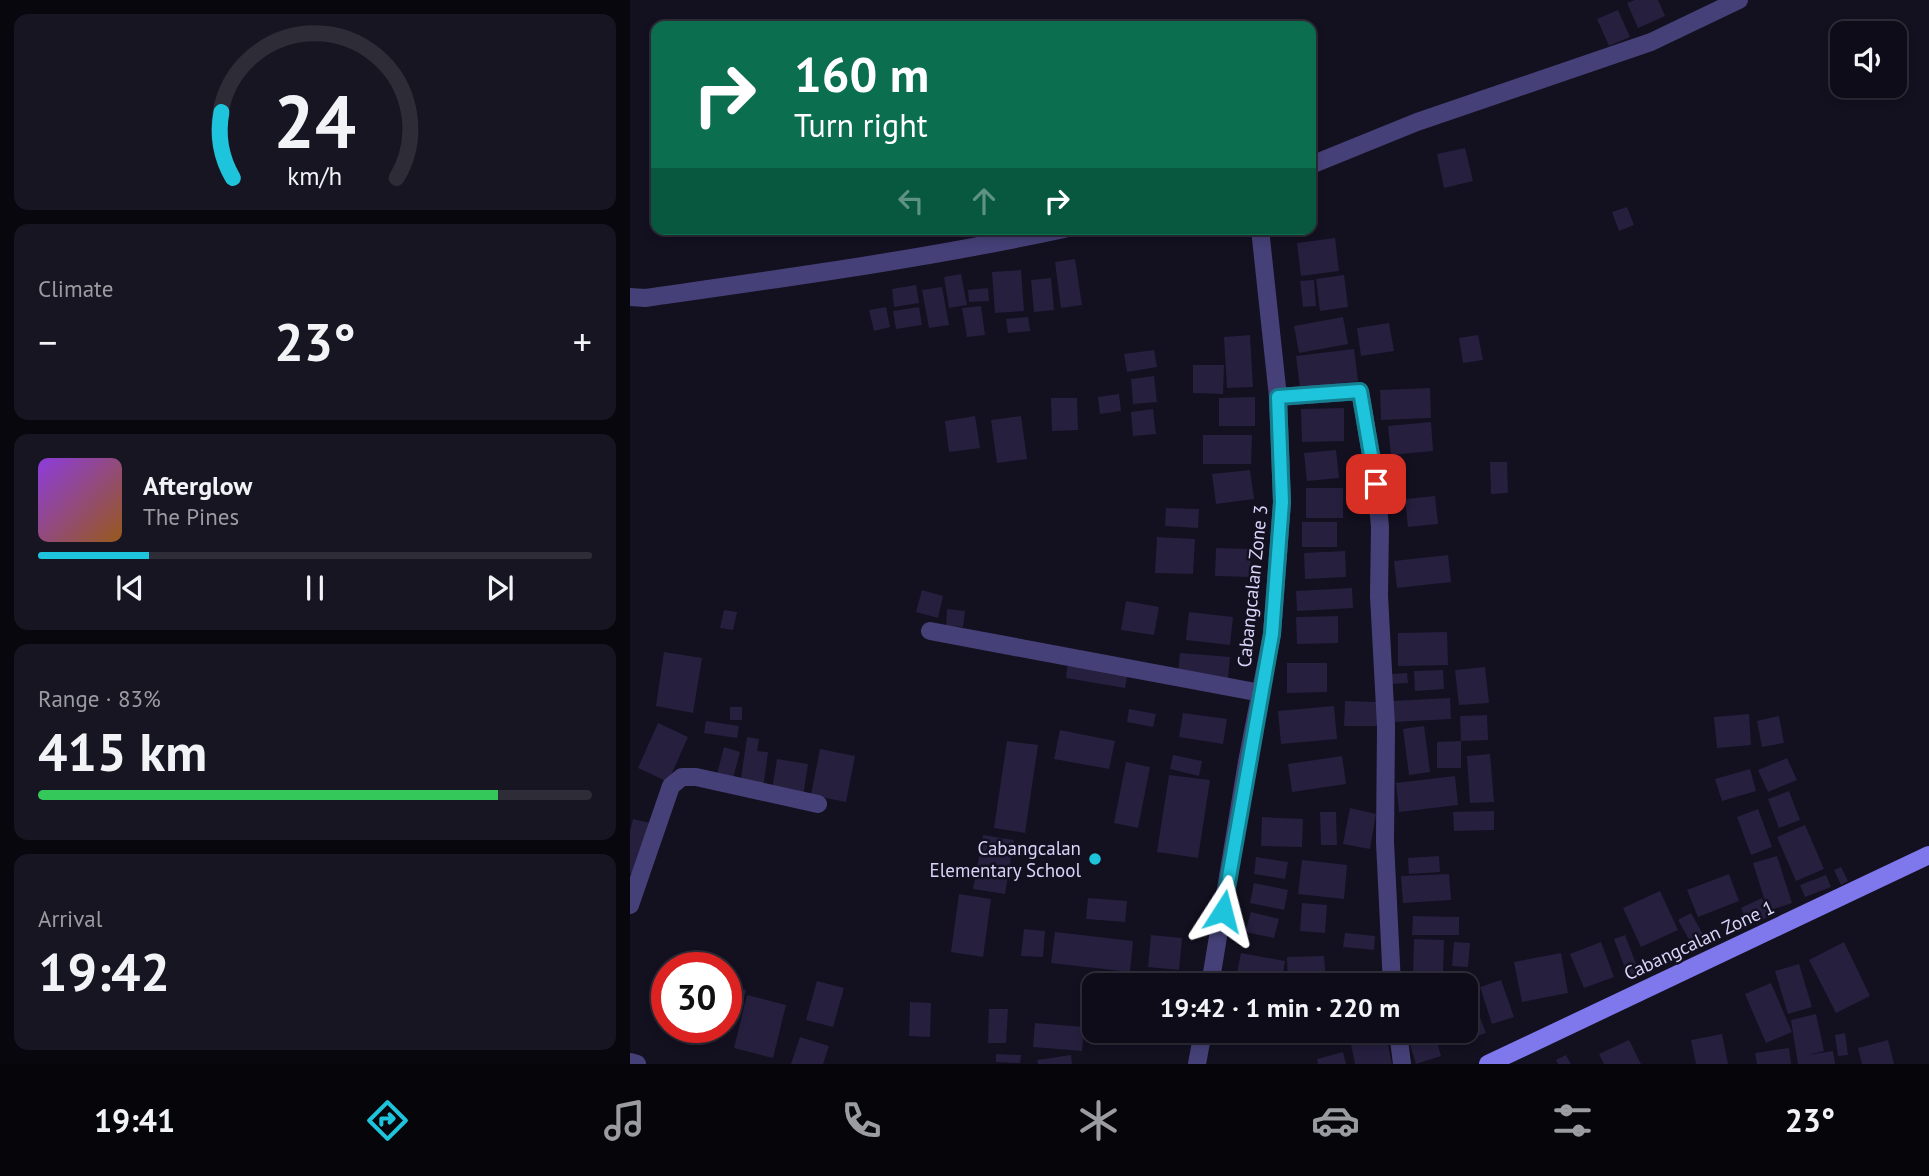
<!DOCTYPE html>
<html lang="en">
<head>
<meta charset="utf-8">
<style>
  :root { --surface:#0e0c18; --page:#171521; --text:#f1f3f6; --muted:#9b9ba2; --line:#2e2c37; --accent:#1ec4db }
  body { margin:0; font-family:"PT Sans",sans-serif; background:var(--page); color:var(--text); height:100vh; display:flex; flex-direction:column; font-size:26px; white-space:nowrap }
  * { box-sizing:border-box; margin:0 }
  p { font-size:23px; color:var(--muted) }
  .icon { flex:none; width:38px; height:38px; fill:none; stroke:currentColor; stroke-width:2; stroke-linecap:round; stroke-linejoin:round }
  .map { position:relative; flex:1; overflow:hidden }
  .details { display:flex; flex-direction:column; gap:14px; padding:14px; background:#08070d; width:630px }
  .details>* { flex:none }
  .banner { position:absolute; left:21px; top:21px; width:665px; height:214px; border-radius:14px; box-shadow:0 4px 10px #0003,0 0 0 2px var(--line); background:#0b6e4f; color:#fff; overflow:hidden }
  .tools { position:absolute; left:1200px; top:21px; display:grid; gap:14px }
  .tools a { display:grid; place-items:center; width:77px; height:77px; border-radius:14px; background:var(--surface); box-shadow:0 4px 10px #0003,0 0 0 2px var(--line); font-size:35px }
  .speed { position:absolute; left:21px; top:952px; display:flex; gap:14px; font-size:35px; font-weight:700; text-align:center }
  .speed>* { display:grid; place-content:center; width:91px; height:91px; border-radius:50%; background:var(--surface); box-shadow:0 4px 10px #0003,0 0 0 2px var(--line); line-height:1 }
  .speed .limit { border:10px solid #d22; background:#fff; color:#111 }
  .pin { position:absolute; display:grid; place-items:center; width:60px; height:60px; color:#fff; margin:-30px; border-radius:14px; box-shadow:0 4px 10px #0006 }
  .me { position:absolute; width:77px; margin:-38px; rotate:9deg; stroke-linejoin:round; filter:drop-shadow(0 0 5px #0008) }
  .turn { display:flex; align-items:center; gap:24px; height:147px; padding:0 28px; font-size:32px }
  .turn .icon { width:91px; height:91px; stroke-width:2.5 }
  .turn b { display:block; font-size:49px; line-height:60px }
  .lanes { display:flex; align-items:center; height:66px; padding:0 28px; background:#0003; justify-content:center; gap:35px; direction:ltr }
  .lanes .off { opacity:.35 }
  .big { font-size:52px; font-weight:600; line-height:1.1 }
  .details .widget { flex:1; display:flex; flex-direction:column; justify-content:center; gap:10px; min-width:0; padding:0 24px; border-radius:14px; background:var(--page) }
  .details .dial { align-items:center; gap:0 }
  .dial svg { height:182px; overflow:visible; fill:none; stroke:var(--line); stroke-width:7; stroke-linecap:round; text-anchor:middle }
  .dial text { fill:var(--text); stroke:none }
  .song { display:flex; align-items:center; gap:21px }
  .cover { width:84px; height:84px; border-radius:10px; background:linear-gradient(135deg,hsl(270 70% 55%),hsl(30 70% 35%)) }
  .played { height:7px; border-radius:4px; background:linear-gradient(90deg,var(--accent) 20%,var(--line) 20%) }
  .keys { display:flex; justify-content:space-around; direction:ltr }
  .heat { display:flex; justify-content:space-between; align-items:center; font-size:38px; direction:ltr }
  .charge { height:10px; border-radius:5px; background:linear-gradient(90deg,#34c759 83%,var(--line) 0) }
  .trip { position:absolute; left:452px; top:973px; width:396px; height:70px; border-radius:14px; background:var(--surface); box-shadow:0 4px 10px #0003,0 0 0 2px var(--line); font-weight:600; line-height:70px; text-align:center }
  .dock { display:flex; height:112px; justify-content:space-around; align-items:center; background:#06050a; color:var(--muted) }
  .dock .icon { width:49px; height:49px }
  .dock .current { color:var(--accent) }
  .dock b { font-size:32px; color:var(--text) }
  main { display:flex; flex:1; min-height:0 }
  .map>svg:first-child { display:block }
  .building { fill:#261f3e }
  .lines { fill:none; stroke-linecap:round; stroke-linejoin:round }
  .street { stroke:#454178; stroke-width:18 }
  .secondary { stroke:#7e78ec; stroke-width:18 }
  .route-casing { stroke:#147f8e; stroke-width:18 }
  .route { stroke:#1ec4db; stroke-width:12 }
  .poi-dot { fill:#1ec4db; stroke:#131020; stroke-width:2.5 }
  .labels { text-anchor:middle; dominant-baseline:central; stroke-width:5; stroke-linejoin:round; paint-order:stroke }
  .street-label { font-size:19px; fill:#d9d4f9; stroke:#131020 }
  .poi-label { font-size:19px; fill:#d9d4f9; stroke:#131020; text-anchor:end }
</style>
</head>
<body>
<main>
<section class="details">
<div class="widget dial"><svg viewBox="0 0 100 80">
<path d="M14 69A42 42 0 1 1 86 69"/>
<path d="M14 69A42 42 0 0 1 9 40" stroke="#1ec4db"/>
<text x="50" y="56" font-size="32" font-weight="700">24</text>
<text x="50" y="72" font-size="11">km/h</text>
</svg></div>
<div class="widget"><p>Climate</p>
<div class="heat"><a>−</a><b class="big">23°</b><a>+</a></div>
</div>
<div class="widget">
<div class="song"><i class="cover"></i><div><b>Afterglow</b><p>The Pines</p></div></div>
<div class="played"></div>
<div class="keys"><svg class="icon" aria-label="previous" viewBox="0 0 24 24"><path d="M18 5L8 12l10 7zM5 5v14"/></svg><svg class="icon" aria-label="pause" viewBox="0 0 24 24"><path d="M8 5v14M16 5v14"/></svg><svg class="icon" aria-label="next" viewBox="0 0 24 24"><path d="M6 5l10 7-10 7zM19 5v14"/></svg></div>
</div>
<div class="widget"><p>Range · 83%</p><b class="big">415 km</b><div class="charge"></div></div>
<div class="widget"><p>Arrival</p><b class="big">19:42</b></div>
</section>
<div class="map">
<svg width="1299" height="1064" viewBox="0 0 1299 1064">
  <rect width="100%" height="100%" fill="#131020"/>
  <g class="building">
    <polygon points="1005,0 1028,0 1035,16 1008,28 997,3"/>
    <polygon points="988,10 1000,37 979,46 967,19"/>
    <polygon points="835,148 843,181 814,188 807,154"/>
    <polygon points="997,207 1004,225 989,231 982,212"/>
    <polygon points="705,238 709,271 671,276 667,243"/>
    <polygon points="445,259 452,305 431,308 425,262"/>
    <polygon points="391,270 394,311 365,313 362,272"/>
    <polygon points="331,274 337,305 319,308 314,277"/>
    <polygon points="714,275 718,307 690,311 686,279"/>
    <polygon points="421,278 424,310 404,312 401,280"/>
    <polygon points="684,280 686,306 673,307 670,281"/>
    <polygon points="286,285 289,303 264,307 262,289"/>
    <polygon points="312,287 319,325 299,328 292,290"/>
    <polygon points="358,288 359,301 339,302 338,290"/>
    <polygon points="351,306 355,335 337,337 332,308"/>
    <polygon points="256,307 260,327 244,331 239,310"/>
    <polygon points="289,307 292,325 266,329 263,311"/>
    <polygon points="398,317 400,331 378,333 376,319"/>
    <polygon points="713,317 718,344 669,353 664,326"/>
    <polygon points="759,323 764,351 731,356 727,328"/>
    <polygon points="620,335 623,387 597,388 594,337"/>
    <polygon points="848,335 853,360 833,363 829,338"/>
    <polygon points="724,349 728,381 670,388 666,356"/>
    <polygon points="524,350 527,367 497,372 494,354"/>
    <polygon points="563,365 594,365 593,394 563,393"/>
    <polygon points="524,376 527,402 503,404 501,379"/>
    <polygon points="800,388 801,418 751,420 750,390"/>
    <polygon points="489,394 491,411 470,414 468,397"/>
    <polygon points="625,397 625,426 589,426 589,398"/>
    <polygon points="421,398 447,398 448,430 422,431"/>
    <polygon points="714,408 714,441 672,442 671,409"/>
    <polygon points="523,409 526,434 503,436 501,412"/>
    <polygon points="345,416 350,448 319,452 315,421"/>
    <polygon points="391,416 397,459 367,463 361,420"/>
    <polygon points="801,422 803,451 761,455 758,426"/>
    <polygon points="573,435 622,435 621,464 573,464"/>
    <polygon points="706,450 709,478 677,481 674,453"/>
    <polygon points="860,462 877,462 878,493 861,494"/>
    <polygon points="620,470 624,499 586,504 582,474"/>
    <rect x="676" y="488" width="37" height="30"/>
    <polygon points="805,496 808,524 778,527 775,499"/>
    <polygon points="536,508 569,509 568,528 535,526"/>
    <rect x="672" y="522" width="35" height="25"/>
    <polygon points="527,537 565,539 563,574 525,573"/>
    <polygon points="586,548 621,549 620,577 585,576"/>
    <polygon points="715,551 716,577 675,579 674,553"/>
    <polygon points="818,555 821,582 767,588 764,561"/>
    <polygon points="722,588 723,608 667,611 666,591"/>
    <polygon points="292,590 313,596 308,618 286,612"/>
    <polygon points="496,601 529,607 524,635 491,630"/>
    <polygon points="317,609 335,611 333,627 316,626"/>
    <polygon points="94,610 107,612 103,630 90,628"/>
    <polygon points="559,612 603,617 600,645 556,640"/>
    <polygon points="708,616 708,643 667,644 666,617"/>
    <polygon points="817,632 818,665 768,666 768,633"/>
    <polygon points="34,652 72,658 63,713 26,706"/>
    <polygon points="550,653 600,657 598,679 548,674"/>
    <polygon points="438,661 498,671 495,688 436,678"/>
    <polygon points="657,663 697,663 697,692 657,693"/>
    <polygon points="855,667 859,703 829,705 825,670"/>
    <polygon points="813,670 814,689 785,691 784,671"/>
    <polygon points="777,673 778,683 762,684 761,674"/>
    <polygon points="820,698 821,719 763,722 762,701"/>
    <polygon points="715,701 748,702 747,726 714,726"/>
    <polygon points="704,706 707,739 651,744 648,711"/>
    <rect x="100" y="707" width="12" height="13"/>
    <polygon points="499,709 526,714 523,727 497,722"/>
    <polygon points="553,713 597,719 593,744 549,737"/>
    <polygon points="1119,714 1121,745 1087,748 1084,717"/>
    <polygon points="857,715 858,740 831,741 830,716"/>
    <polygon points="1149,716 1154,743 1132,747 1127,721"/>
    <polygon points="76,721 109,726 107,738 74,733"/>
    <polygon points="28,723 58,737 38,782 8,768"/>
    <polygon points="794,726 800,772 779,775 773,729"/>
    <polygon points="430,730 485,741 479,769 424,759"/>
    <polygon points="117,737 129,739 127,751 138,752 133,789 110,785"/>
    <polygon points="377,741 408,745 395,833 364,828"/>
    <polygon points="831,741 831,768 807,768 807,742"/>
    <polygon points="94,747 110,752 102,782 86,778"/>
    <polygon points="190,749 225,756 216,802 181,795"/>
    <polygon points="860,754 864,802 840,803 837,756"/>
    <polygon points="543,755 572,761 569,776 540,769"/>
    <polygon points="712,756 716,784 662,792 658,764"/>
    <polygon points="1157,758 1167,780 1138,792 1128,770"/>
    <polygon points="147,759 178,764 173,796 142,790"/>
    <polygon points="496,762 520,767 508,828 484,823"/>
    <polygon points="1120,769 1126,791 1092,801 1085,779"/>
    <polygon points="539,775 580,780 568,858 527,852"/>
    <polygon points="825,776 828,805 769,812 766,783"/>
    <polygon points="1159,791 1170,820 1149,828 1138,799"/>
    <polygon points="720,808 746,814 740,849 713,844"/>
    <polygon points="1128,809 1142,847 1121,855 1107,817"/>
    <polygon points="864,811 864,830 824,831 823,812"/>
    <polygon points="690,812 706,812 707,845 691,845"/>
    <polygon points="632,817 673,819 672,847 631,846"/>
    <polygon points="3,819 20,823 5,875 0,874 0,831"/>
    <polygon points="1175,825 1194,869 1166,881 1147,837"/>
    <polygon points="353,835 384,840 375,894 343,889"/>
    <polygon points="809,856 810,872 779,874 778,858"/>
    <polygon points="1147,856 1162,903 1138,911 1123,863"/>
    <polygon points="626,857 658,862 655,879 624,874"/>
    <polygon points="672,860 717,865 714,899 668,894"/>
    <polygon points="1211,867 1218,881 1211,885 1204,870"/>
    <polygon points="819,874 821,900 773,903 771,876"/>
    <polygon points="1099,874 1109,901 1068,917 1057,890"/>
    <polygon points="1196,875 1201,887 1175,897 1170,885"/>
    <polygon points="624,883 658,890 654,910 620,903"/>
    <polygon points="1030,891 1048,930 1011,947 993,908"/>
    <polygon points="329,894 361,899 353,957 321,952"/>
    <polygon points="458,898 497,901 495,922 456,919"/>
    <polygon points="1132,898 1140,916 1119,926 1111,908"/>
    <polygon points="672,903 697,905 695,933 670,931"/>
    <polygon points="621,912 649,919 644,938 615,932"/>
    <polygon points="1061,913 1075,938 1062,945 1048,920"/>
    <polygon points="783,916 829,917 829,935 782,935"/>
    <polygon points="394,929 415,931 413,957 391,956"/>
    <polygon points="425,932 503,941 500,972 421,963"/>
    <polygon points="715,933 745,936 744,950 713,947"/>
    <polygon points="521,935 552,938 549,970 518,967"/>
    <polygon points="995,935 1009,972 998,976 984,939"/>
    <polygon points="784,939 814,940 813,974 783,974"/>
    <polygon points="824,942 840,943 838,967 822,966"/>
    <polygon points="971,942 984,977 954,988 940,954"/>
    <polygon points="1214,942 1240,996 1206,1013 1179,960"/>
    <polygon points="611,953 655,961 651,985 605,983"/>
    <polygon points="931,953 938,993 892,1002 884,962"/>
    <polygon points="694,956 696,981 658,982 657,957"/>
    <polygon points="1169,964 1182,1007 1158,1014 1145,971"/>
    <polygon points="834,976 856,1033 830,1042 826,1031 835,1031 835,985 809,985"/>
    <polygon points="784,979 784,985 771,985 771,980"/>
    <polygon points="871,980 884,1017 862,1024 850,987"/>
    <polygon points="187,981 214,988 203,1027 176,1020"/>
    <polygon points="1141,983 1162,1032 1136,1043 1115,994"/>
    <polygon points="101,987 116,990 109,1020 96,1017"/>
    <polygon points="117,995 156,1005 143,1058 104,1048"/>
    <polygon points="280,1002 301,1003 300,1037 279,1036"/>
    <polygon points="359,1009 378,1009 376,1043 358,1043"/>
    <polygon points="1186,1014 1194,1051 1178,1055 1203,1051 1205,1064 1168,1064 1161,1020"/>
    <polygon points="405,1023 454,1027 452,1051 403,1047"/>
    <polygon points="517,1031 541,1031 540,1036"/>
    <polygon points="670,1031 705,1031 705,1034 671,1037"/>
    <polygon points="755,1031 762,1064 725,1064 720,1039"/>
    <polygon points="776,1031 804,1031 811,1056 786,1064"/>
    <polygon points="1215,1033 1218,1055 1208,1056 1205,1035"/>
    <polygon points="1092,1034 1098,1064 1066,1064 1061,1040"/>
    <polygon points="170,1037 199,1046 193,1064 161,1064"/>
    <polygon points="999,1040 1011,1064 974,1064 969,1054"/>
    <polygon points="1258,1040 1264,1064 1232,1064 1228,1048"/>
    <polygon points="1159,1048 1161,1064 1127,1064 1125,1053"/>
    <polygon points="713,1052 716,1064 688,1064 687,1059"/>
    <polygon points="366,1054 391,1055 390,1063 366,1062"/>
    <polygon points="441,1055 442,1064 408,1064 407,1060"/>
    <polygon points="936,1055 941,1064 928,1064 926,1060"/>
  </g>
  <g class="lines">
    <g class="street">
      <polyline points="681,165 787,122 1021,42 1109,0"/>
      <path d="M0,297l15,1c140,-20 280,-39 419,-69"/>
      <polyline points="648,397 730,391 746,484 750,527 749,596 756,726 755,842 762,985"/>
      <polyline points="300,631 631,693"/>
      <polyline points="0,905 41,786 52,777 66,777 188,804"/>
      <polyline points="580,985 617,762 642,634 652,502 648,397 630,229"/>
      <polyline points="768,1031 772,1064"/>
      <polyline points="0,1062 7,1064"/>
      <polyline points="567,1064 573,1031"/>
    </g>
    <polyline class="secondary" points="858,1064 1299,855"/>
  </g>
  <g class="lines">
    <defs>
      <polyline id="route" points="593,911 642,634 652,502 648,397 730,391 746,484"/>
    </defs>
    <use href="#route" class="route-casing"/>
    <use href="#route" class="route"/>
  </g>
  <circle class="poi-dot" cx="465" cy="859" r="7"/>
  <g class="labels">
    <g class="street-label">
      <text transform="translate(622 586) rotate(-84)">Cabangcalan Zone 3</text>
      <text transform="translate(1069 940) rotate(-25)">Cabangcalan Zone 1</text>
    </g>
    <g class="poi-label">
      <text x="451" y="848">Cabangcalan<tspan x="451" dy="22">Elementary School</tspan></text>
    </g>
  </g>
</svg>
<div class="tools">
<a><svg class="icon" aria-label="sound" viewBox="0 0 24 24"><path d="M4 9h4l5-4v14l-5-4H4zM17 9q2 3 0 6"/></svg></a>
</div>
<div class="speed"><div class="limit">30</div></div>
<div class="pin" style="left:746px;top:484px;background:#d93025"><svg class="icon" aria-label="arrive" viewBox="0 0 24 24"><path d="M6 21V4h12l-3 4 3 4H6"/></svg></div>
<svg class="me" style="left:593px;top:911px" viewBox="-20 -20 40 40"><path d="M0-17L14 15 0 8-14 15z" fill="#1ec4db" stroke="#fff" stroke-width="4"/></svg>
<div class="trip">19:42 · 1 min · 220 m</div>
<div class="banner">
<div class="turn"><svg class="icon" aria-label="right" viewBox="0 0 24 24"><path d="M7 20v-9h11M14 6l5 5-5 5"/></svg><div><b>160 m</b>Turn right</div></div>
<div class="lanes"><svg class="icon off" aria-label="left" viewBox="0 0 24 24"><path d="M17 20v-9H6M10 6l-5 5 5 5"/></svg><svg class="icon off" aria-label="ahead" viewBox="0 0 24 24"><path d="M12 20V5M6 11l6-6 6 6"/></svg><svg class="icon" aria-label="right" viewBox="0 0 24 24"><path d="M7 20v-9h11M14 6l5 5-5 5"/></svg></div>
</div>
</div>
</main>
<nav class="dock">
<b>19:41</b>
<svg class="icon current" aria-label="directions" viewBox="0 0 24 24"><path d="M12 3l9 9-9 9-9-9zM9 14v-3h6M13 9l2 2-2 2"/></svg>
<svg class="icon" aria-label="music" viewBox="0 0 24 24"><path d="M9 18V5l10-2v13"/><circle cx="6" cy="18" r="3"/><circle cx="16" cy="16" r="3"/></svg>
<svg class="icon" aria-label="phone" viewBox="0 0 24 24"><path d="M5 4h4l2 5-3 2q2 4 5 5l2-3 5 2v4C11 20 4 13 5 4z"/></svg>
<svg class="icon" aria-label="climate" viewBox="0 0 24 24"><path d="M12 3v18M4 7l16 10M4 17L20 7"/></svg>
<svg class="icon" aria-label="car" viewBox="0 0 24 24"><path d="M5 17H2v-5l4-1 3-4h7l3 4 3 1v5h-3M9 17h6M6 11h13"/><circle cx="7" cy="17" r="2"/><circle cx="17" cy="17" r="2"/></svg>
<svg class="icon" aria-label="filters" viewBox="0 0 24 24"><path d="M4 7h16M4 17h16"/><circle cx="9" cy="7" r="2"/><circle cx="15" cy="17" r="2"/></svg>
<b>23°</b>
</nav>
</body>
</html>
